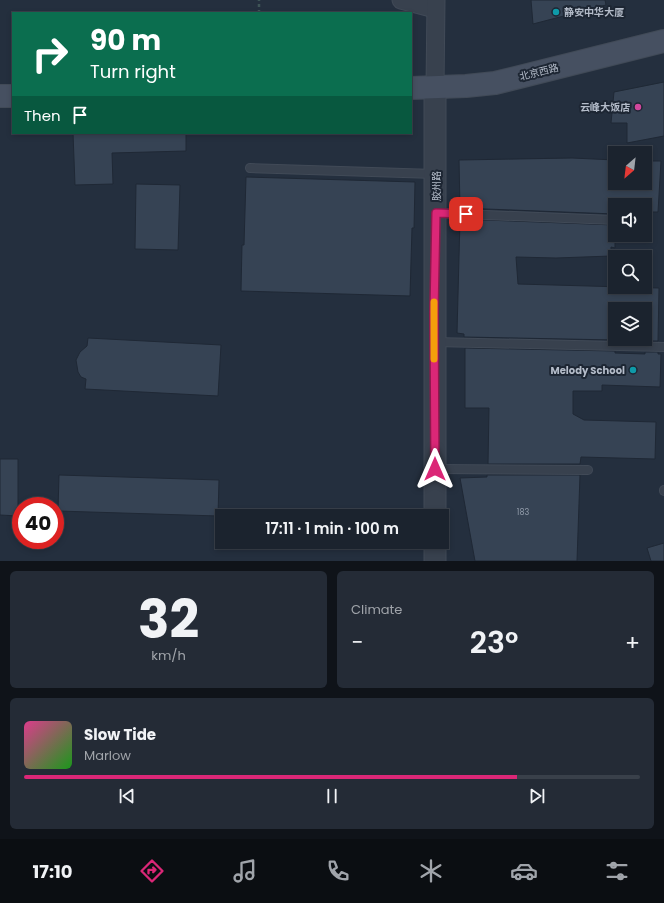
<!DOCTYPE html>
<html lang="en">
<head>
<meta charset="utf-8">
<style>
  :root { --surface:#1b232e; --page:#242b36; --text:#f1f3f6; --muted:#a0a4aa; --line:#39404a; --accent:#db2777 }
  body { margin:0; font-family:Poppins,"Noto Sans SC",sans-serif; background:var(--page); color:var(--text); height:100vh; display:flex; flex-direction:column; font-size:15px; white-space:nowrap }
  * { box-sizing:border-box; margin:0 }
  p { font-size:13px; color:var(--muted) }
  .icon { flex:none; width:22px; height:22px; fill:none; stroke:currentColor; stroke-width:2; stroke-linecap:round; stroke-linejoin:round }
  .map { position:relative; height:561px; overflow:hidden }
  .details { display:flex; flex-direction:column; gap:10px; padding:10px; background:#0f1319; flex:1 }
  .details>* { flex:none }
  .top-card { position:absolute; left:12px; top:12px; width:400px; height:122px; border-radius:0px; box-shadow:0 2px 6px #0003,0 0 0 1px var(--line); background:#0b6e4f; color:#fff; overflow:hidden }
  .needle { width:26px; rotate:208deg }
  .buttons { position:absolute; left:608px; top:146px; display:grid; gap:8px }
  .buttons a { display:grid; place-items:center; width:44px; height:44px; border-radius:0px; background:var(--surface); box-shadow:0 2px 6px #0003,0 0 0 1px var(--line); font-size:20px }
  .speed { position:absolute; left:12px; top:497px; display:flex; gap:8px; font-size:20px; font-weight:700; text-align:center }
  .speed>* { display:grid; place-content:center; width:52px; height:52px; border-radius:50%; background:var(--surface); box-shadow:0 2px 6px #0003,0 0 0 1px var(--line); line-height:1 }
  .speed .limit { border:6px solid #d22; background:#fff; color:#111 }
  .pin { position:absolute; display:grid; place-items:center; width:34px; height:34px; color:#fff; margin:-17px; border-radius:8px; box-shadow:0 2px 6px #0006 }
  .me { position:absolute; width:44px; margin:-22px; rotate:0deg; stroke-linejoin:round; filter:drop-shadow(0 0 3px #0008) }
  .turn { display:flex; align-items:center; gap:14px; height:84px; padding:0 12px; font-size:18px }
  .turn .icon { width:52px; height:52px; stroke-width:2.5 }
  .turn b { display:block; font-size:28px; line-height:34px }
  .then { display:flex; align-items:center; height:38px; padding:0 12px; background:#0003; gap:8px; font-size:15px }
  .big { font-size:30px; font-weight:600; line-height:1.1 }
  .details .widget { flex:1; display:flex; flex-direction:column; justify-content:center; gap:6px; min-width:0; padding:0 14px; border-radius:6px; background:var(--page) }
  .details .dial { align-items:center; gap:0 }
  .dial b { font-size:52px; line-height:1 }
  .song { display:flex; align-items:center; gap:12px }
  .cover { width:48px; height:48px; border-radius:6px; background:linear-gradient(135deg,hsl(330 70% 55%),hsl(120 70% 35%)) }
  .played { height:4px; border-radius:2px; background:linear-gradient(90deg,var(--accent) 80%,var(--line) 80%) }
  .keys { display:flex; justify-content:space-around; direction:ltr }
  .heat { display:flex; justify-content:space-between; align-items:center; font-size:22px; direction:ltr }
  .details .tiles { flex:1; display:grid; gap:10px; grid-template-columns:1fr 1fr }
  .widget:last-child { grid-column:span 2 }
  .trip { position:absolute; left:215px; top:509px; width:234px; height:40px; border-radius:0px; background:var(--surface); box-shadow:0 2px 6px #0003,0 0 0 1px var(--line); font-weight:600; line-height:40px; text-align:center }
  .menu { display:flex; height:64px; justify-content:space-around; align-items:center; background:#0b0e12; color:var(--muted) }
  .menu .icon { width:28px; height:28px }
  .menu .current { color:var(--accent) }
  .menu b { font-size:18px; color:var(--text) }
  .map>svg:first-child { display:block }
  .building { fill:#364354; stroke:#1f2835 }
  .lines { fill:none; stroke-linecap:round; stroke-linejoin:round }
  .service-casing { stroke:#414a57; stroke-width:10 }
  .minor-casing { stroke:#414a57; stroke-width:19 }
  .tertiary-casing { stroke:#414a57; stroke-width:23 }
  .secondary-casing { stroke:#414a57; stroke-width:24 }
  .path { stroke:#3f5557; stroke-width:2.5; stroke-dasharray:3 3; stroke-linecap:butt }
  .service { stroke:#38414e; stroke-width:8 }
  .minor { stroke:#38414e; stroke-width:17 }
  .tertiary { stroke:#38414e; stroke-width:21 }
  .secondary { stroke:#465061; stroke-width:22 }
  .route-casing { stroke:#8e194d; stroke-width:10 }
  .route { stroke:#db2777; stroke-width:7 }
  .slow { stroke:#f59e0b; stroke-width:7 }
  .culture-dot { fill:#0f9aa8; stroke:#1d2633; stroke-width:1.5 }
  .hotel-dot { fill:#d1479c; stroke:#1d2633; stroke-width:1.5 }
  .labels { text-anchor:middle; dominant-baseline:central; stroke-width:4; stroke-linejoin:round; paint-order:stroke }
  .number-label { font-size:8px; fill:#929caa }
  .poi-label { font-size:10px; font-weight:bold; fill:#b4bcc9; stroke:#1d2633; text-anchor:end }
  .street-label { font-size:10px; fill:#b4bcc9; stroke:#1d2633 }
</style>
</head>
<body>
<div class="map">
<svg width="664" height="561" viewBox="0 0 664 561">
  <rect width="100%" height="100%" fill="#242f3e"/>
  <g class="building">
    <polygon points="531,0 605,0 606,5 533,24"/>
    <polygon points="664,82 664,136 627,143 627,123 611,123 614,92"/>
    <polygon points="73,133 186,133 186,151 112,153 113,184 75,185"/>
    <polygon points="572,158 615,160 615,183 645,183 645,161 661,161 658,212 645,212 645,205 615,205 615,214 460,208 459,160"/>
    <polygon points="246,177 415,182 414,228 412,228 410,296 241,291 242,245 244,245"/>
    <polygon points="136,184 180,185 178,250 135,249"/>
    <polygon points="460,219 615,225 615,248 611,247 611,256 556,258 516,257 518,284 659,288 658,341 645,341 645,309 615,309 615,340 464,337 464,334 457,333"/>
    <polygon points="88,338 221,345 218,396 85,389 86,379 81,377 78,372 76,360 80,352 87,346"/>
    <polygon points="465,348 615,351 615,353 645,354 645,352 658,352 658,354 661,354 660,387 602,385 602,391 573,391 573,414 584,420 656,422 655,459 581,457 580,464 488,464 489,408 465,408"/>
    <polygon points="0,459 18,459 18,516 0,515"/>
    <polygon points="59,475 219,480 218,516 58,511"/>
    <polygon points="487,475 580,475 577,561 475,561 460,478 487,477"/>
    <polygon points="664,543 664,561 651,561 647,548"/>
  </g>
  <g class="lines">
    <defs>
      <g id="service">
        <polyline points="250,168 435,174"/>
        <polyline points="436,213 615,220"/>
        <polyline points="435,342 664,347"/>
        <polyline points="436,469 588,470"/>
        <polyline points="664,490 664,491"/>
      </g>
      <g id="minor">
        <polyline points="401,0 435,9"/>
        <polyline points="435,88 436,0"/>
      </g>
      <g id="tertiary">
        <polyline points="435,516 435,88"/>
        <polyline points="435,542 435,561"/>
      </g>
      <g id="secondary">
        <polyline points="411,88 466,86 495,83 664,41"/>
        <polyline points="0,96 13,96"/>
      </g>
    </defs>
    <use href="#service" class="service-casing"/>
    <use href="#minor" class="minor-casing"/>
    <use href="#tertiary" class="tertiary-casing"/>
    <use href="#secondary" class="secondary-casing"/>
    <polyline class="path" points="259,13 259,0"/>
    <use href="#service" class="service"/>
    <use href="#minor" class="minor"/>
    <use href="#tertiary" class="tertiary"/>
    <use href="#secondary" class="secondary"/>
  </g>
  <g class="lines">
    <defs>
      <polyline id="route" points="435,469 434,312 436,213 466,214"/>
    </defs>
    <use href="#route" class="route-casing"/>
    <use href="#route" class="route"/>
    <polyline class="slow" points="434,302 434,359"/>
  </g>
  <g class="culture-dot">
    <circle cx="556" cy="12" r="4"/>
    <circle cx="633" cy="370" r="4"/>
  </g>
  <circle class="hotel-dot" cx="638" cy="107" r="4"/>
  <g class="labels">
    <g class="number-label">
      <text x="523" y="512">183</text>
    </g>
    <g class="poi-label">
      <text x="564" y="12" text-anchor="start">静安中华大厦</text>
      <text x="630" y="107">云峰大饭店</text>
      <text x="625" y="370">Melody School</text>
    </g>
    <g class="street-label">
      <text transform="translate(539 72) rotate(-14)">北京西路</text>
      <text transform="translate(436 186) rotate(-90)">胶州路</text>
    </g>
  </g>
</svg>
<div class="buttons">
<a><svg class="needle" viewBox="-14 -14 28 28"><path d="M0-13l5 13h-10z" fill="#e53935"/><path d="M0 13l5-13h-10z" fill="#a0a4aa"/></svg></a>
<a><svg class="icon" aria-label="sound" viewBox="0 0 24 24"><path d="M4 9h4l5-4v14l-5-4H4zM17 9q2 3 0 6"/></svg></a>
<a><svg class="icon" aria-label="search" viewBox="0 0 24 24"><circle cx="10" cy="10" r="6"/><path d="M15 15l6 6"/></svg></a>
<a><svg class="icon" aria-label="layers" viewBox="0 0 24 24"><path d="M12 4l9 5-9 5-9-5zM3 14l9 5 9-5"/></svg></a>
</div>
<div class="speed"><div class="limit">40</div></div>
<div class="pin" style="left:466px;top:214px;background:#d93025"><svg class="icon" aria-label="arrive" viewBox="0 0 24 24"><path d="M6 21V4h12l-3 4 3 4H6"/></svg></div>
<svg class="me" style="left:435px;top:469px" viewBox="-20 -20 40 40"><path d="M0-17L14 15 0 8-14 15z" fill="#db2777" stroke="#fff" stroke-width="4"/></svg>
<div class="trip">17:11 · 1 min · 100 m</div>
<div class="top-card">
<div class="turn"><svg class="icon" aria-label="right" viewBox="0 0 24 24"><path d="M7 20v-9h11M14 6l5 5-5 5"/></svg><div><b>90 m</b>Turn right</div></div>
<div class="then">Then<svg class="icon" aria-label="arrive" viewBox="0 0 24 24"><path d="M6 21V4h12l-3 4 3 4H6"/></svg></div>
</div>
</div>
<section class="details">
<div class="tiles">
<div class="widget dial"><b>32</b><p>km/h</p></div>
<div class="widget"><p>Climate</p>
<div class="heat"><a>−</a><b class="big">23°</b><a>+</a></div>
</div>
<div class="widget">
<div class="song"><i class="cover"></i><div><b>Slow Tide</b><p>Marlow</p></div></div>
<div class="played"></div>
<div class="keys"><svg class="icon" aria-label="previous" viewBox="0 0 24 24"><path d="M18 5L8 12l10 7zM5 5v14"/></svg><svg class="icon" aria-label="pause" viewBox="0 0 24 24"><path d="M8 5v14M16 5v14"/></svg><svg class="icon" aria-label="next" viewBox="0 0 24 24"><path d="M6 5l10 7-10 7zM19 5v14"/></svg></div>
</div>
</div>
</section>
<nav class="menu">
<b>17:10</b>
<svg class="icon current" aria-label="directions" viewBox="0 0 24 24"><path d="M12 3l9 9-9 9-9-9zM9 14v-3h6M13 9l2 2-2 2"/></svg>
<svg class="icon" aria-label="music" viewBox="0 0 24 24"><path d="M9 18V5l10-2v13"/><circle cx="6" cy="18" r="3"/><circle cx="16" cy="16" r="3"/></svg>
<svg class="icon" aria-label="phone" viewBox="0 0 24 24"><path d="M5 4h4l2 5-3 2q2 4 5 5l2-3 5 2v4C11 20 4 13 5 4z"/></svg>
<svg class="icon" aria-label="climate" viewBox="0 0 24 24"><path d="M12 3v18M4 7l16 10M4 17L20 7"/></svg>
<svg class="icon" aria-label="car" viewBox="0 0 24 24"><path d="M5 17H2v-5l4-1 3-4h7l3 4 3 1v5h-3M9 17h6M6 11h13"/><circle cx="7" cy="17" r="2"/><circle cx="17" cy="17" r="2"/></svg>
<svg class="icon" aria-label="filters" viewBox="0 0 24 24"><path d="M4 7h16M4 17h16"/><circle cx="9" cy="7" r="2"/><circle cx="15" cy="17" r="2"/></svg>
</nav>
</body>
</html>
